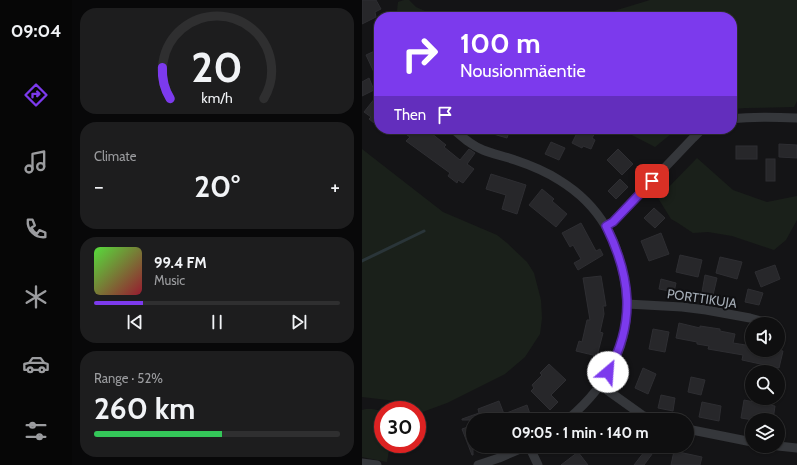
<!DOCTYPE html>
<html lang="en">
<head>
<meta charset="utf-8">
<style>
  :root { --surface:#0f0f10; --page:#1d1d1e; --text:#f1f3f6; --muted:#9b9c9f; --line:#2f2f30; --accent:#7c3aed }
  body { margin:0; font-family:Cabin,sans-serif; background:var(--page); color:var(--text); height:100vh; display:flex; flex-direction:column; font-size:15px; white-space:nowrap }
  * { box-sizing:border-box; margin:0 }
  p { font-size:13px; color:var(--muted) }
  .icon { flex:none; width:22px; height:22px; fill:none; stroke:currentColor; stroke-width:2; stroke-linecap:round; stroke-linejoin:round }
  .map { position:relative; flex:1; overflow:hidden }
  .sheet { display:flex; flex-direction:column; gap:8px; padding:8px; background:#080809; width:290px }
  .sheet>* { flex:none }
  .guide { position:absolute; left:12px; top:12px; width:363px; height:122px; border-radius:16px; box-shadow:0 1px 3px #0004,0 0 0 1px var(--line); background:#7c3aed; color:#fff; overflow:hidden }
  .controls { position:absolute; left:383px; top:317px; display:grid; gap:8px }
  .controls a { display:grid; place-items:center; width:40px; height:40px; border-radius:50%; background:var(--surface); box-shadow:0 1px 3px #0004,0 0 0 1px var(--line); font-size:20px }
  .speed { position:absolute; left:12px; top:401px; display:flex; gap:8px; font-size:20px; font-weight:700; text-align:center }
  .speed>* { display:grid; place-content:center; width:52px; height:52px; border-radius:50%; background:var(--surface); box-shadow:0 1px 3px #0004,0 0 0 1px var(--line); line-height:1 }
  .speed .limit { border:6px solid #d22; background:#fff; color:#111 }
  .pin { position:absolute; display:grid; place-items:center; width:34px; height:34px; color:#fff; margin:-17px; border-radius:8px; box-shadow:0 2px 6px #0006 }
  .me { position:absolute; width:44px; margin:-22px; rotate:27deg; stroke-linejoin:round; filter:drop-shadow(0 0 3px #0008) }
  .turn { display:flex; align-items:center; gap:14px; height:84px; padding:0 20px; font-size:18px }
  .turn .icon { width:52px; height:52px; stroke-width:2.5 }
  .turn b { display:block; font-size:28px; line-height:34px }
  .then { display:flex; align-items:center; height:38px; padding:0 20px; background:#0003; gap:8px; font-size:15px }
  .big { font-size:30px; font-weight:700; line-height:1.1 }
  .sheet .card { flex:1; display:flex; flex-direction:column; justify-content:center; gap:6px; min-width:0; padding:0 14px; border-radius:16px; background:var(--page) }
  .sheet .dial { align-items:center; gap:0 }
  .dial svg { height:104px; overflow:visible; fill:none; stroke:var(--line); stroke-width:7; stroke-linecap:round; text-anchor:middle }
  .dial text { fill:var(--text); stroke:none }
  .song { display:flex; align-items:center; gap:12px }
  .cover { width:48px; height:48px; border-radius:6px; background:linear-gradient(135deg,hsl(110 70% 55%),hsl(350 70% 35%)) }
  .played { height:4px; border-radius:2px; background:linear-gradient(90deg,var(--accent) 20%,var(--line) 20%) }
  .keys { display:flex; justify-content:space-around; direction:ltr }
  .heat { display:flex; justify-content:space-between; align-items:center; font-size:22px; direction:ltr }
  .charge { height:6px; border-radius:3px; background:linear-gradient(90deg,#34c759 52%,var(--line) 0) }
  .trip { position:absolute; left:104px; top:413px; width:228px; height:40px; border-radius:20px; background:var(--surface); box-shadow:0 1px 3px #0004,0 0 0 1px var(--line); font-weight:700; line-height:40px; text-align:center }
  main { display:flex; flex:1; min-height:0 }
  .menu { display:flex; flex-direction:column; width:72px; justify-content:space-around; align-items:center; background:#060606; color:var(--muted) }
  .menu .icon { width:28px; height:28px }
  .menu .selected { color:var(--accent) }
  .menu b { font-size:18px; color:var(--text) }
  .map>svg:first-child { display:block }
  .green { fill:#1a201a }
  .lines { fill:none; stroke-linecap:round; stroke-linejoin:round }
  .stream { stroke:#2a3539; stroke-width:3 }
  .building { fill:#27272a; stroke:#2e2e32 }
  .minor { stroke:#35373b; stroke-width:9 }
  .route-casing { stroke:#51269a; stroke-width:10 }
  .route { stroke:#7c3aed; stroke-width:7 }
  .labels { text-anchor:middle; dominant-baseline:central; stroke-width:4; stroke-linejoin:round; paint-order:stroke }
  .street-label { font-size:13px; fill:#a5adb6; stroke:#0f0f11 }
</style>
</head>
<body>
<main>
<nav class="menu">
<b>09:04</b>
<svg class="icon selected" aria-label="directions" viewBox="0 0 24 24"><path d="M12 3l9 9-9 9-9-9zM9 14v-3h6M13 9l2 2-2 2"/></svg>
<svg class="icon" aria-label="music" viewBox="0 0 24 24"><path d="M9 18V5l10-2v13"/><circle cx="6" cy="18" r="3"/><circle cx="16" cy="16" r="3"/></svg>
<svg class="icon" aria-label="phone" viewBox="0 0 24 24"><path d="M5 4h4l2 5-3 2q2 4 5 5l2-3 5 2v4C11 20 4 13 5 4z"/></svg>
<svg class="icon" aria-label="climate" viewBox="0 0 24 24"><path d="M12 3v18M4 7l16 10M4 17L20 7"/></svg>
<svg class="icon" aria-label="car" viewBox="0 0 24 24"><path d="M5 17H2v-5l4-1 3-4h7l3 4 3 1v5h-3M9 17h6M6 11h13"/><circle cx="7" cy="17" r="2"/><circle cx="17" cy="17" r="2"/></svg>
<svg class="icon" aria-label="filters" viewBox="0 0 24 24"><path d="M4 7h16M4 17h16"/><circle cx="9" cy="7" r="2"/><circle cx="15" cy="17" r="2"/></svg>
</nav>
<section class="sheet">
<div class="card dial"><svg viewBox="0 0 100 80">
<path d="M14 69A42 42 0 1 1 86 69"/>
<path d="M14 69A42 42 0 0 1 8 45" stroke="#7c3aed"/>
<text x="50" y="56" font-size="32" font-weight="700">20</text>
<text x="50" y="72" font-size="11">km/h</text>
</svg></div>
<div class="card"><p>Climate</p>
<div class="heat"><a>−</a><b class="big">20°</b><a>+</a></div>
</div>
<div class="card">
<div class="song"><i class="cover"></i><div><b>99.4 FM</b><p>Music</p></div></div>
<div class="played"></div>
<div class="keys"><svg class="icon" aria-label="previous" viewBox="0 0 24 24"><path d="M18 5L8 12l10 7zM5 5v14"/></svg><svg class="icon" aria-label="pause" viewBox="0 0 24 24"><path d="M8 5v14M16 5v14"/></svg><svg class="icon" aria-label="next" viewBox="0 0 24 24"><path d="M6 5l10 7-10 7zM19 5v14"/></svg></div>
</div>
<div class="card"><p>Range · 52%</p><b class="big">260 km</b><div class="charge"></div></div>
</section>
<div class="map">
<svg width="435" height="465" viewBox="0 0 435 465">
  <rect width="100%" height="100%" fill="#141416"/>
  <g class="green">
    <polygon points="42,0 47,0 54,7 65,12 75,16 86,15 104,17 35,17 35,11 36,2"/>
    <polygon points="288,0 435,0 435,101 432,107 384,108 370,109 370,17 232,17"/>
    <polygon points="258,129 315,129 293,147"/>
    <polygon points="0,149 81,212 135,235 145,243 165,262 172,273 179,300 180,318 178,334 163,357 143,374 85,403 55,414 55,410 45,410 39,402 34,401 0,397"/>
    <polygon points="335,158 371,190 405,202 435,196 435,220 424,240 412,250 370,236 346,232 331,233 316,223 309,219 296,198"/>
    <polygon points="4,409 10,409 21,411 21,444 28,444 25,462 0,457 0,410"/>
  </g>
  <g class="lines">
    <polyline class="stream" points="0,261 62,231"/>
  </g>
  <g class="building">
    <polygon points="0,0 14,0 19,9 13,12 14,17 0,24"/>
    <polygon points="17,49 17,83 4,55"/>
    <polygon points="7,78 12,90 0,96 0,82"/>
    <polygon points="17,93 17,127 7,119 9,117 2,112"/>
    <polygon points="50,129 64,129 84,145 82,147 98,160 107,149 113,153 105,164 112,169 101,183 96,180 95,183 86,176 88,173 44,141 48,137 45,135"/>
    <polygon points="121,129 148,129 145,138 121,131"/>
    <polygon points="217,129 224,129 233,133 230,138 233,140 229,149 221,146 220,148 210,143"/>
    <polygon points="189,142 203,148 197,160 183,154"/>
    <polygon points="417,144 435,145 435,158 417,157"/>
    <rect x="374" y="146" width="21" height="13"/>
    <polygon points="256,149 271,164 260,175 245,160"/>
    <rect x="404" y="159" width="9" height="22"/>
    <polygon points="129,174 164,185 155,214 140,209 144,195 124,189"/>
    <polygon points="258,179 266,187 254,199 246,191"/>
    <polygon points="180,189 192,199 190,201 205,214 194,227 167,205"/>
    <polygon points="292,208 303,218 293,228 282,218"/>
    <polygon points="219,223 234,251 238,249 241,255 216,270 212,263 219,259 211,245 208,247 200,233"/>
    <polygon points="299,233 307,254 287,261 279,241"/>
    <polygon points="318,255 340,260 336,277 314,272"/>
    <polygon points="358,257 380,262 375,279 354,273"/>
    <polygon points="413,265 418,279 399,287 393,272"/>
    <polygon points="343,275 355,278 351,295 340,292"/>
    <polygon points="239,276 244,306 241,306 242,314 238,332 241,333 235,356 214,351 217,341 220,342 225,320 228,320 221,278"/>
    <polygon points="299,279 314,283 312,292 297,289"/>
    <polygon points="386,289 401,293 397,305 383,302"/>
    <polygon points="317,323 338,328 338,326 358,329 358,331 373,334 371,343 390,346 390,350 415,350 421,351 417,368 380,360 381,355 346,349 347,346 335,344 335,342 314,338"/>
    <polygon points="291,329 307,332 303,352 287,349"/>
    <polygon points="187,364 204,380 189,395 196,402 188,410 169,391 172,388 170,385 180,375 178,373"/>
    <polygon points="281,368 294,374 286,394 273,388"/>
    <polygon points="329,377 343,380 339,395 326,392"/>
    <polygon points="299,395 313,398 311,411 296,408"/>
    <polygon points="382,400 413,406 411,420 391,420 379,418"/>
    <polygon points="137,401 142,414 165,405 170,420 100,420 100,419 117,413 116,409"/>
    <polygon points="340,402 359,406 357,421 337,417"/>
    <polygon points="111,425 111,455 110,455 100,429"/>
    <polygon points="273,446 296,446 282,465 272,465 282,452"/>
    <polygon points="312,451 340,457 338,465 309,465"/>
    <polygon points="216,452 226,465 199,465"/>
  </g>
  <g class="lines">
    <g class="minor">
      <path d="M370,119c21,-3 44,-2 65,-1"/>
      <path d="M91,129c9,8 18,16 30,21 10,4 21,6 32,10 15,5 30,11 44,20 18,11 36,28 47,47 6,9 10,20 13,30 10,34 12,68 -3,101 -11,25 -29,45 -49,62"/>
      <polyline points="244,226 251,222 331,138 340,129"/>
      <polyline points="265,304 320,307 344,310 388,318 410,324"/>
      <polyline points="238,385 280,415 290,420"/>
      <polyline points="325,429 390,442"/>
      <polyline points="167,446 176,465"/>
      <polyline points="416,446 435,448"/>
      <polyline points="0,463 15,465"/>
      <polyline points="116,465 137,458 165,446"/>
    </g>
  </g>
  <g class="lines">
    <defs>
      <path id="route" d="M246,372c28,-50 23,-95 -2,-146l7,-4 39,-41"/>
    </defs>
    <use href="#route" class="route-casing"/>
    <use href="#route" class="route"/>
  </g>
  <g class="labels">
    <g class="street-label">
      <text transform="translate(340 298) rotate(8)">PORTTIKUJA</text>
    </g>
  </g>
</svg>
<div class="controls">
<a><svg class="icon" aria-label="sound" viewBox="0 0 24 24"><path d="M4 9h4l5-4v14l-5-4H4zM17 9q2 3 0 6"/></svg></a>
<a><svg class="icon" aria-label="search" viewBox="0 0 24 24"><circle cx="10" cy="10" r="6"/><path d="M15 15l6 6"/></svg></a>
<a><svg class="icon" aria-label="layers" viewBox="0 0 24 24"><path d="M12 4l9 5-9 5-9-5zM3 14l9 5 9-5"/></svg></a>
</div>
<div class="speed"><div class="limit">30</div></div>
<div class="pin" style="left:290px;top:181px;background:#d93025"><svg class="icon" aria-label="arrive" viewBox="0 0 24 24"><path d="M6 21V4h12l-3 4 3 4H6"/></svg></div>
<svg class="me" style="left:246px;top:372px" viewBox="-20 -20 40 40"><circle r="19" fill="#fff"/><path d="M0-13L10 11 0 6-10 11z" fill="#7c3aed"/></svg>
<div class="trip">09:05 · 1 min · 140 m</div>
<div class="guide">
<div class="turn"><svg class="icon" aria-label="right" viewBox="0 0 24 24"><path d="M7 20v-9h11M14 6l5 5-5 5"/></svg><div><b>100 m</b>Nousionmäentie</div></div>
<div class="then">Then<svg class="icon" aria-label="arrive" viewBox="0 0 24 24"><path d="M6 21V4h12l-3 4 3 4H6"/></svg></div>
</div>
</div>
</main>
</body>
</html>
